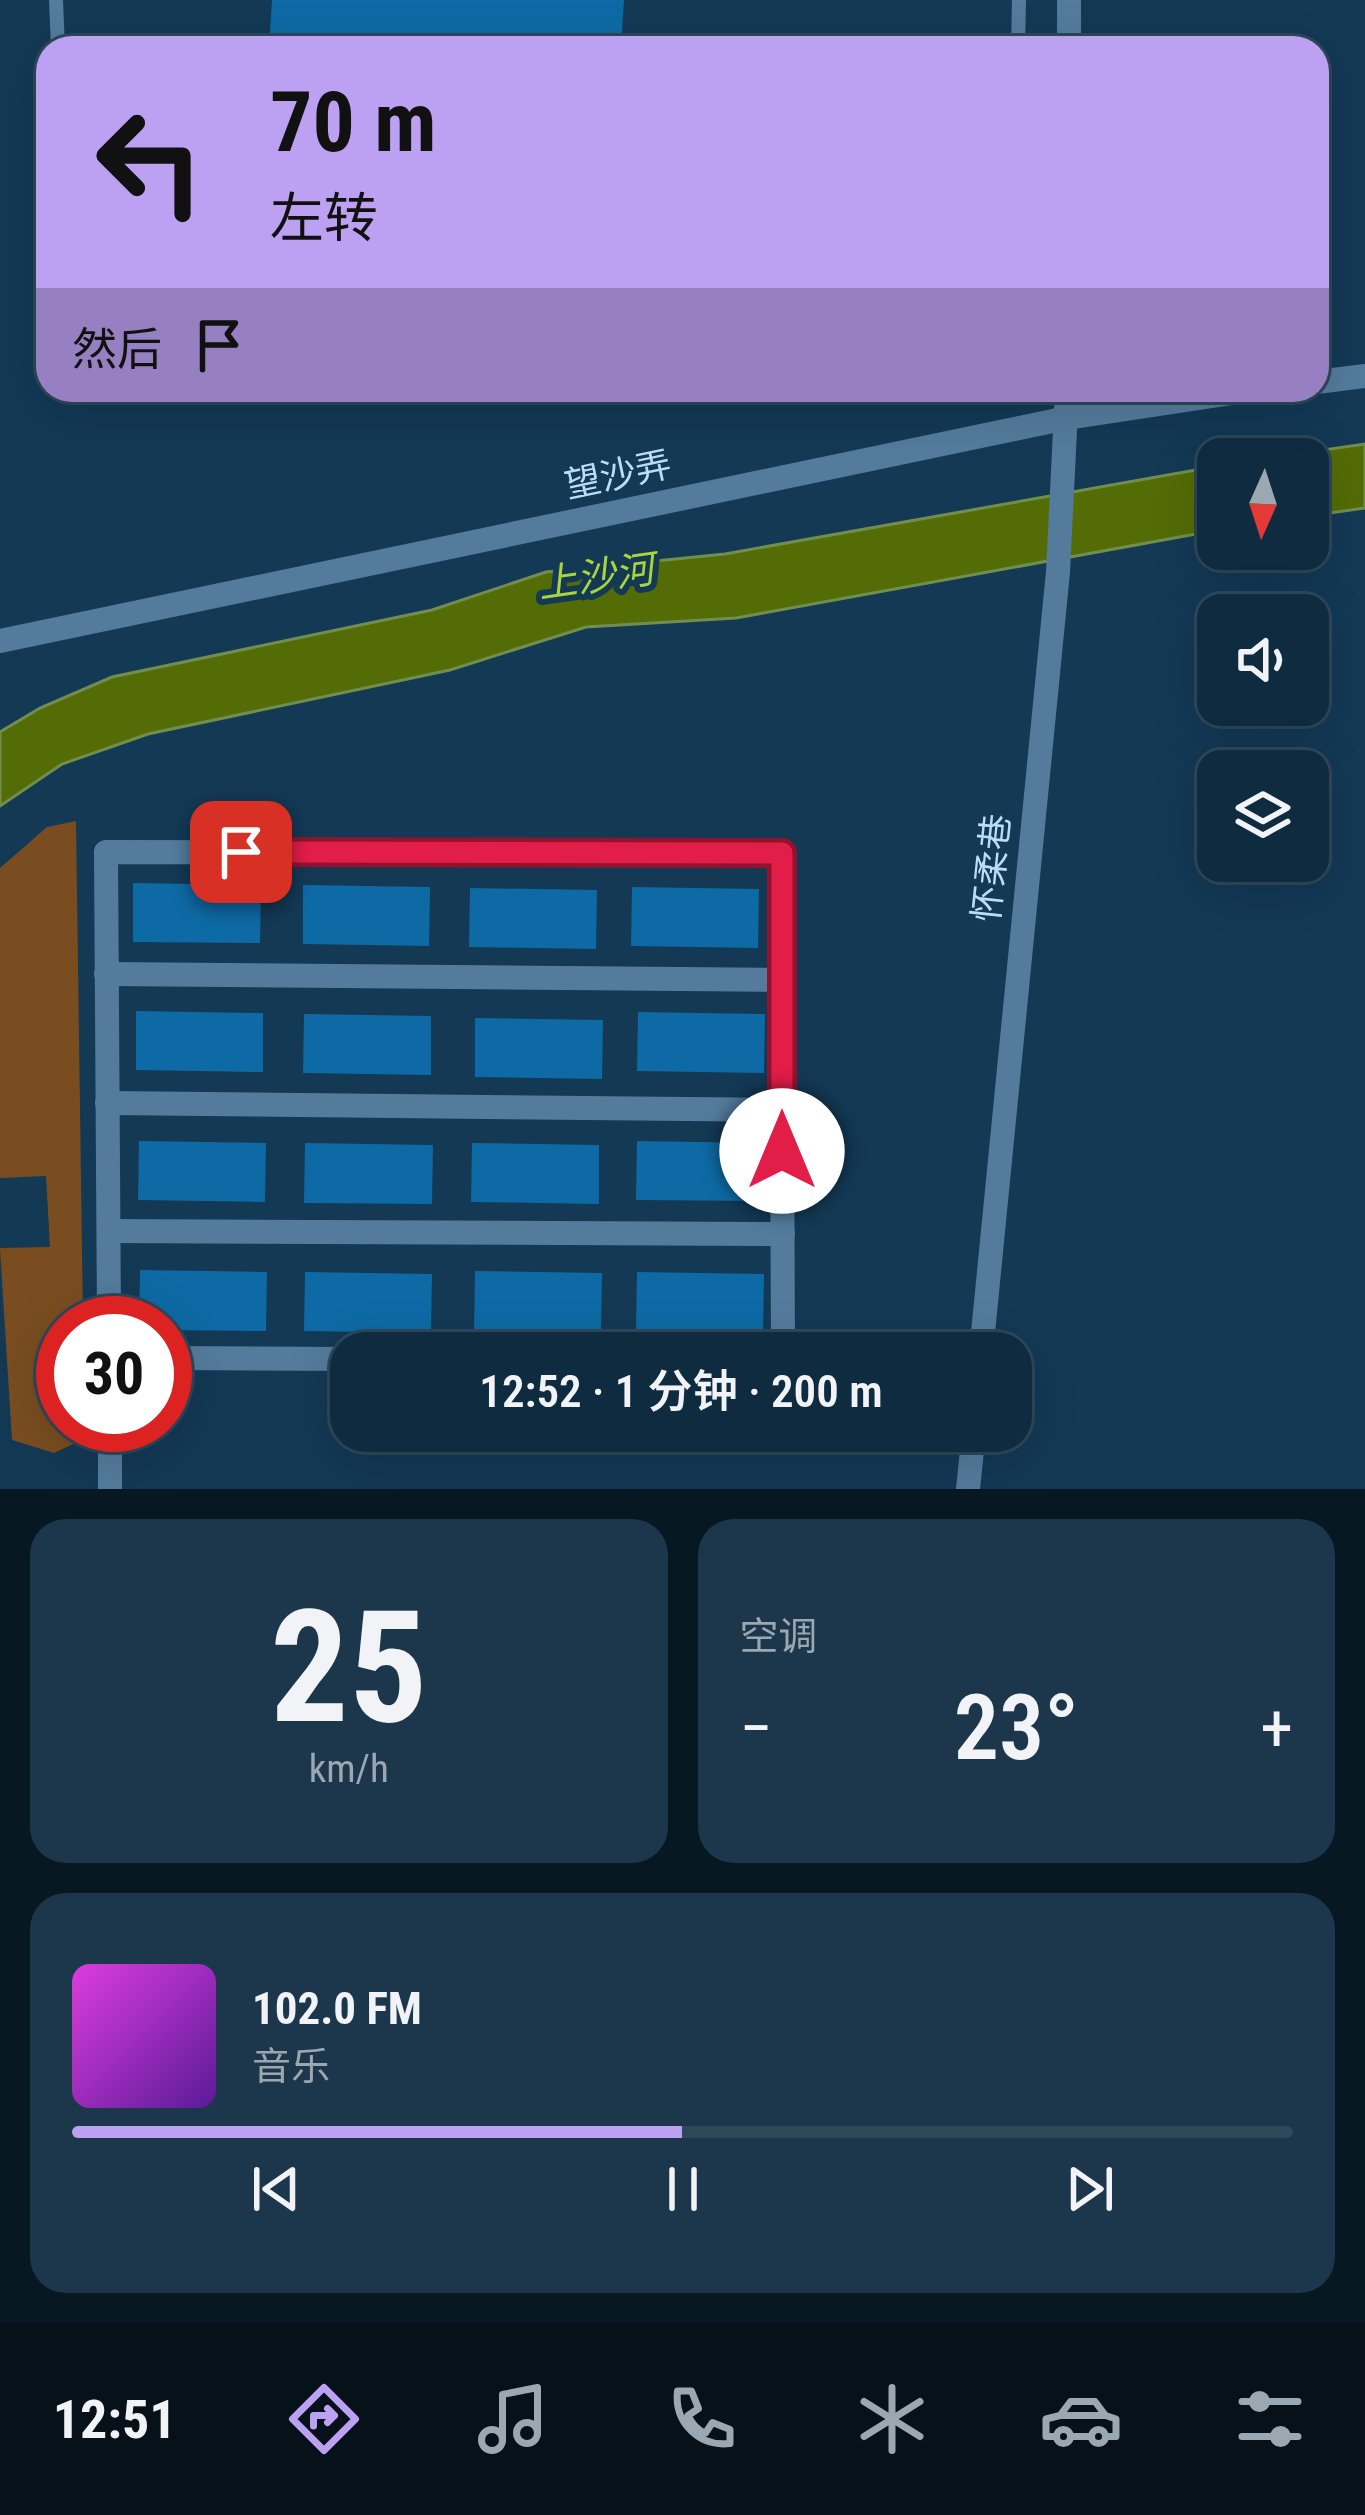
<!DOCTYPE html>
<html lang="zh">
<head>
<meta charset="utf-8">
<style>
  :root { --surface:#0e2b40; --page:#1c374b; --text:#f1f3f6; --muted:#9ba7b1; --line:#2e4759; --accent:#bca0f2 }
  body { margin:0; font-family:"Roboto Condensed","Noto Sans SC",sans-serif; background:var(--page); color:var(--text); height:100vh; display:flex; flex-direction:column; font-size:45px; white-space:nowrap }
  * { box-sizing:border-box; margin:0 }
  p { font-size:39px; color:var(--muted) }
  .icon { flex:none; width:66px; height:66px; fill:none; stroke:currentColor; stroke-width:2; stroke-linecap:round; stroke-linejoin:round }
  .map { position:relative; height:1489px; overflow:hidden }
  .side { display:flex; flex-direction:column; gap:30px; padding:30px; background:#081823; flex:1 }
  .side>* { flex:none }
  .hud { position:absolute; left:36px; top:36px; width:1293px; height:366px; border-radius:36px; box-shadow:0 12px 48px #0002,0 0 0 3px var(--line); background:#bca0f2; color:#111; overflow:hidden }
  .needle { width:78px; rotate:183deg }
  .fabs { position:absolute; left:1197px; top:438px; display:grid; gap:24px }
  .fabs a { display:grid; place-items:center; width:132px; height:132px; border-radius:24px; background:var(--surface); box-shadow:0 12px 48px #0002,0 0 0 3px var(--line); font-size:60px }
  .speed { position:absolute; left:36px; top:1296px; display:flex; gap:24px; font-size:60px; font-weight:700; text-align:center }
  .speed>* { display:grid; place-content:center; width:156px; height:156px; border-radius:50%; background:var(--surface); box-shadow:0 12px 48px #0002,0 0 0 3px var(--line); line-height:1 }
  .speed .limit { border:18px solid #d22; background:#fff; color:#111 }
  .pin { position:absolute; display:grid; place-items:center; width:102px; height:102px; color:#fff; margin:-51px; border-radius:24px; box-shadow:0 6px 18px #0006 }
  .me { position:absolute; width:132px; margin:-66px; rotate:0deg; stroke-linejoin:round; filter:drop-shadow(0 0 9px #0008) }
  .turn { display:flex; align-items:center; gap:42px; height:252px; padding:0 36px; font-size:54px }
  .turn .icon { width:156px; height:156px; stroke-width:2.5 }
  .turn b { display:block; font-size:84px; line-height:102px }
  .then { display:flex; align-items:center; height:114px; padding:0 36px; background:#0003; gap:24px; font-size:45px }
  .big { font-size:90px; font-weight:600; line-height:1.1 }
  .side .tile { flex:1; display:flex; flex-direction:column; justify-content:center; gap:18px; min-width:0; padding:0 42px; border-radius:36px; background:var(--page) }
  .side .dial { align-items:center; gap:0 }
  .dial b { font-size:156px; line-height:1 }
  .song { display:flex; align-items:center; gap:36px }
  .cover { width:144px; height:144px; border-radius:18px; background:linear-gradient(135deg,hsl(300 70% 55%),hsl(270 70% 35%)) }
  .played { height:12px; border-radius:6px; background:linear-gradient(90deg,var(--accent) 50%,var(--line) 50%) }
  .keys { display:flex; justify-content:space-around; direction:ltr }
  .heat { display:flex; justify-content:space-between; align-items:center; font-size:66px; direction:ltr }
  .side .tiles { flex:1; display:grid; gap:30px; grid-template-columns:1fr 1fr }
  .tile:last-child { grid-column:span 2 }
  .trip { position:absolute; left:330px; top:1332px; width:702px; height:120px; border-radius:36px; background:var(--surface); box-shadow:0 12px 48px #0002,0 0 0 3px var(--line); font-weight:600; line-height:120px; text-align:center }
  .tabs { display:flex; height:192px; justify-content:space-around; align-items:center; background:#06111a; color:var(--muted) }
  .tabs .icon { width:84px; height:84px }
  .tabs .active { color:var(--accent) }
  .tabs b { font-size:54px; color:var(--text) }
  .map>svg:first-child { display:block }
  .green { fill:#794d20 }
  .water { fill:#536c05; stroke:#728e4e; stroke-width:3 }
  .building { fill:#0e6aa4 }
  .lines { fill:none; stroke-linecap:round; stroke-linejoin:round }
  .service { stroke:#547b9c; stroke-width:14 }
  .minor { stroke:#547b9c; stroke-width:24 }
  .route-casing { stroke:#92132f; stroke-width:30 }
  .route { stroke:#e11d48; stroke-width:21 }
  .labels { text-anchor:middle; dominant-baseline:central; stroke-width:12; stroke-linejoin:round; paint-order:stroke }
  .street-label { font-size:36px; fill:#bbddfa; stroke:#133955 }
  .water-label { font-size:39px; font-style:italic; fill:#aad53c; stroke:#133955 }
</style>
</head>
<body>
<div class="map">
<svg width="1365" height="1489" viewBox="0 0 1365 1489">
  <rect width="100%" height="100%" fill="#133955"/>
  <polygon class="green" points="76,821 83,1323 63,1323 63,1425 84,1425 84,1439 54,1453 12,1440 0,1248 50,1247 46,1176 0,1178 0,868 47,827"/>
  <g class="water">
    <polygon points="1365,444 1365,508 1308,516 1308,459 1261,459"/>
    <polygon points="1218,466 1218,530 736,618 586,627 450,670 148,734 62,764 0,806 0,732 40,708 112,677 432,610 546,572 725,554"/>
  </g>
  <g class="building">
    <polygon points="272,0 624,0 621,48 269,48"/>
    <polygon points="133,883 261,885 260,943 133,942"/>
    <polygon points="303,885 430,887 429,946 303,944"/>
    <polygon points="632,887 759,889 758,948 631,946"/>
    <polygon points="470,888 597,890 596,949 469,947"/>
    <polygon points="136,1011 263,1013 263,1072 136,1070"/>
    <polygon points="638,1012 765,1014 764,1073 637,1071"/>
    <polygon points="304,1014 431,1016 431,1075 303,1073"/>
    <polygon points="475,1018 603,1020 602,1079 475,1077"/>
    <polygon points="139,1141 266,1143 265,1202 138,1200"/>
    <polygon points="637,1141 764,1143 764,1201 636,1200"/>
    <polygon points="305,1143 433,1145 432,1204 304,1203"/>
    <polygon points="472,1143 599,1145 599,1204 471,1202"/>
    <polygon points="140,1270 267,1272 266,1331 165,1330 165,1323 139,1323"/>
    <polygon points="475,1271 602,1273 601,1332 474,1330"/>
    <polygon points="305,1272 432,1274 431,1333 304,1331"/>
    <polygon points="637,1272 764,1274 763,1333 636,1331"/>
  </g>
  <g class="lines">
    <g class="service">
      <polyline points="56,0 58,48"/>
      <polyline points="1018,48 1019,0"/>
    </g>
    <g class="minor">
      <polyline points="1069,48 1069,0"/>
      <polyline points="1317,382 1365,376"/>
      <polyline points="0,641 1067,418 1252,390"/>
      <polyline points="106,974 782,980"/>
      <polyline points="107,1103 782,1110"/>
      <polyline points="109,1231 783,1234"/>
      <polyline points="109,1323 106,852 781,853 783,1353"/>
      <polyline points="981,1353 1058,572 1067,390"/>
      <polyline points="165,1358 351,1359"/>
      <polyline points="110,1425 110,1489"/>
      <polyline points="968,1489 974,1431"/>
    </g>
  </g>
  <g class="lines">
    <defs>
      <polyline id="route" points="241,852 782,853 782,1151"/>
    </defs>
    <use href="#route" class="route-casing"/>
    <use href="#route" class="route"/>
  </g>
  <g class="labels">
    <g class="street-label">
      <text transform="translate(618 475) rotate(-12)">望沙弄</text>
      <text transform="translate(992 868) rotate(-84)">怀柔巷</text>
    </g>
    <g class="water-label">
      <text transform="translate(596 577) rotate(-8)">上沙河</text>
    </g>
  </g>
</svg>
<div class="fabs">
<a><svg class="needle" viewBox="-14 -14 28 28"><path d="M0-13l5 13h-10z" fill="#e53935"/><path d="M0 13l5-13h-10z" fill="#9ba7b1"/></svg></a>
<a><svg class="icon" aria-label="sound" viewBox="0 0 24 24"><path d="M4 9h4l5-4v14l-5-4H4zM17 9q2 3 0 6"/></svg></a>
<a><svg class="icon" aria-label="layers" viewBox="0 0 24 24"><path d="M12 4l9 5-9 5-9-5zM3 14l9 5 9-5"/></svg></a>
</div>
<div class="speed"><div class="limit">30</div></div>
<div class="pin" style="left:241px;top:852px;background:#d93025"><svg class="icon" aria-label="arrive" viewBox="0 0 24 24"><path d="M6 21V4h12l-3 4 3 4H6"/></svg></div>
<svg class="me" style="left:782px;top:1151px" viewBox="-20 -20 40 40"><circle r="19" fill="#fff"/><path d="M0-13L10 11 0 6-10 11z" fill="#e11d48"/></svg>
<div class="trip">12:52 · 1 分钟 · 200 m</div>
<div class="hud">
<div class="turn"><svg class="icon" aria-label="left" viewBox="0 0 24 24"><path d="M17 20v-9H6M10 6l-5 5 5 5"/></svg><div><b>70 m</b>左转</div></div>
<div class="then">然后<svg class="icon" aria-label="arrive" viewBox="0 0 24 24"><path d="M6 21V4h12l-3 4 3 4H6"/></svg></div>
</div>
</div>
<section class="side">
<div class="tiles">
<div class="tile dial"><b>25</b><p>km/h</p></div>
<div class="tile"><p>空调</p>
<div class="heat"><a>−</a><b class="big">23°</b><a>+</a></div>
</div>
<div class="tile">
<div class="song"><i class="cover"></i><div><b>102.0 FM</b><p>音乐</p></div></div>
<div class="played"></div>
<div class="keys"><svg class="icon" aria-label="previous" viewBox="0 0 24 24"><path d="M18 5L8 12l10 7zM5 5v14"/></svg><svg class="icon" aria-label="pause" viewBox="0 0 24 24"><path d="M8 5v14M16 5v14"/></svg><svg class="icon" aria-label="next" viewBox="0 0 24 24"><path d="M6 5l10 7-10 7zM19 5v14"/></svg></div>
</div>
</div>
</section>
<nav class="tabs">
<b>12:51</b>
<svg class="icon active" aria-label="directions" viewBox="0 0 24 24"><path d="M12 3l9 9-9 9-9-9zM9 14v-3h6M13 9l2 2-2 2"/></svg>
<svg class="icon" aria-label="music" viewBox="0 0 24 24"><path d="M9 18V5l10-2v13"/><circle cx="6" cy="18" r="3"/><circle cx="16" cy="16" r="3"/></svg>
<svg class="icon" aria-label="phone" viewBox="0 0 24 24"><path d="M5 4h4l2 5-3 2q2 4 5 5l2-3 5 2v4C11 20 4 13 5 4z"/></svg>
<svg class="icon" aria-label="climate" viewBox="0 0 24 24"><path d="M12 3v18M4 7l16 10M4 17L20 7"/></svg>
<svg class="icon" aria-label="car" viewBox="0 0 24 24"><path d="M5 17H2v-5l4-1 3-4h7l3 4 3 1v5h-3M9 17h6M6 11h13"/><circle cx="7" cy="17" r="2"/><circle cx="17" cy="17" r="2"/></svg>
<svg class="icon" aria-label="filters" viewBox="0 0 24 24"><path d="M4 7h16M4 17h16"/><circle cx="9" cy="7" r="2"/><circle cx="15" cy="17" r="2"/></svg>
</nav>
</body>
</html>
